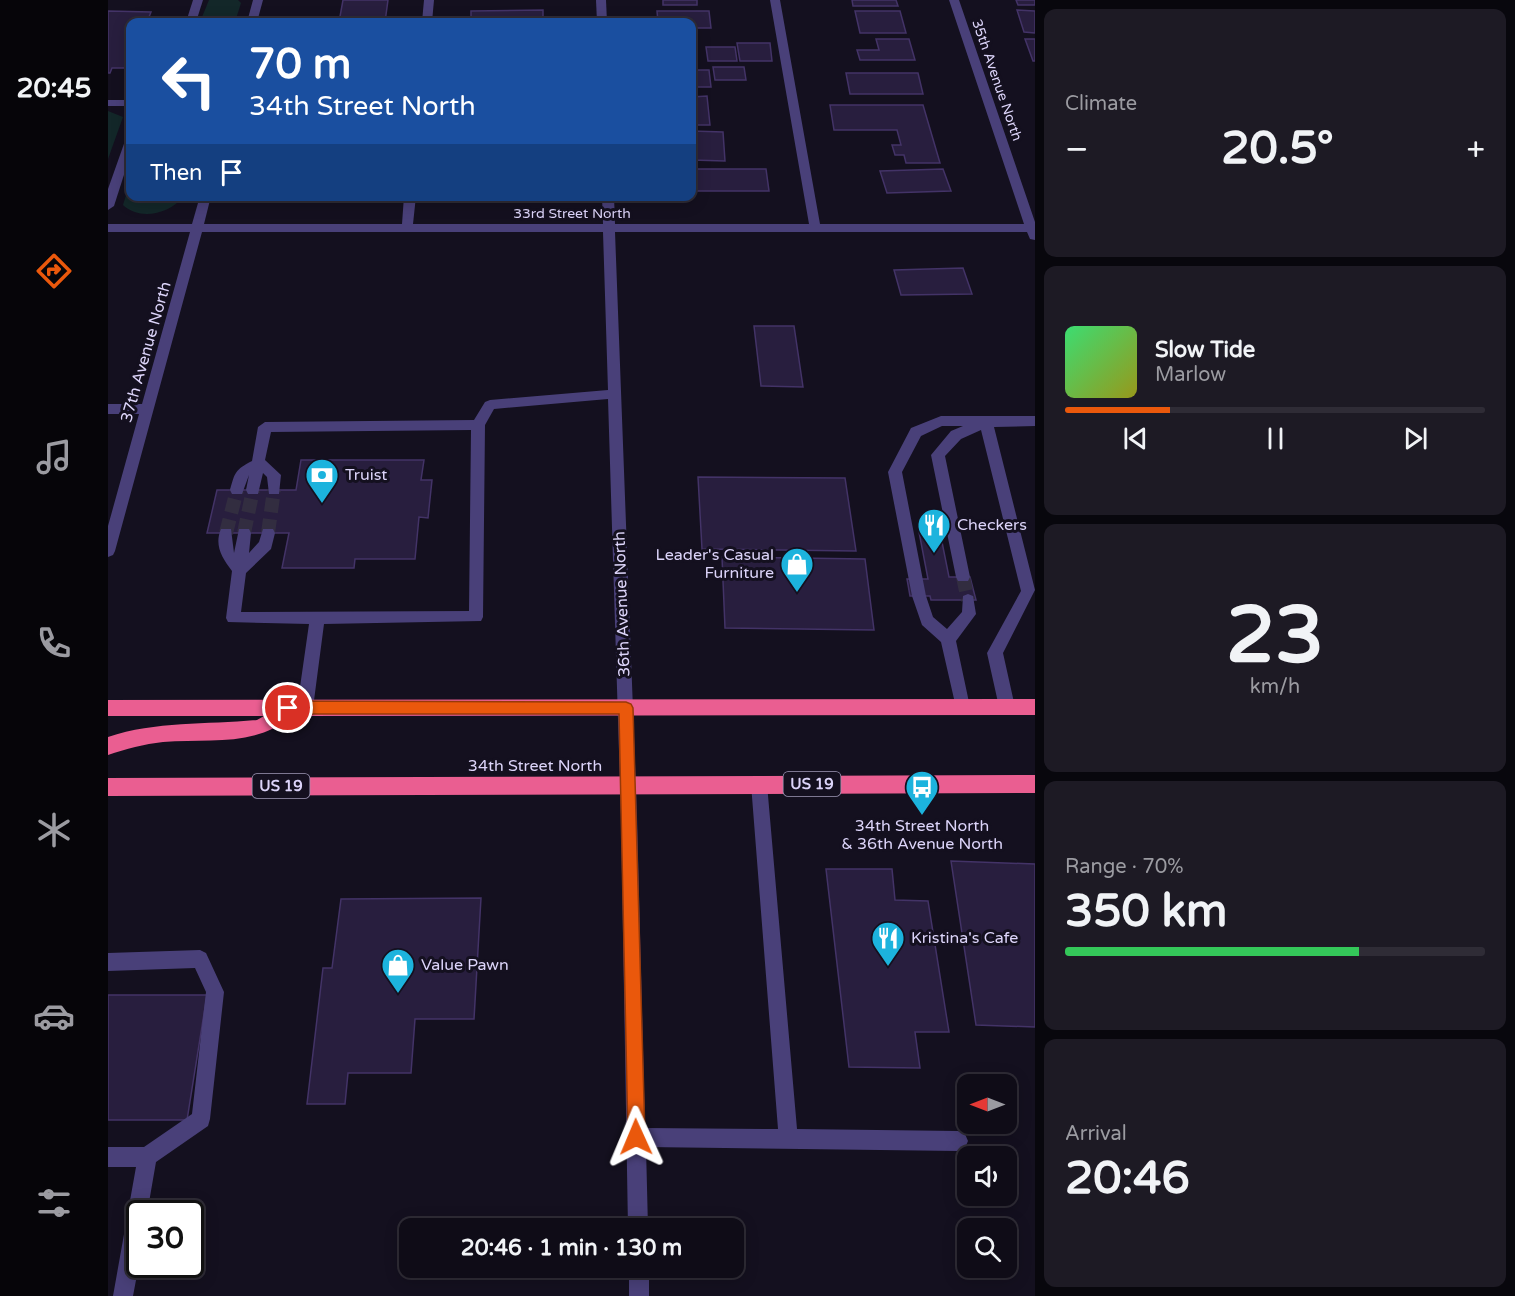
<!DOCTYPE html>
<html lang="en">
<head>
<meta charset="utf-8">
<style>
  :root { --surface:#0f0c17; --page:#1d1a24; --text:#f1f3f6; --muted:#9b9ba1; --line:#2f2c36; --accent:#ea580c }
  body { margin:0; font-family:"Varela Round",sans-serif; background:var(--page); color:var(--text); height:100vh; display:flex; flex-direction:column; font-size:22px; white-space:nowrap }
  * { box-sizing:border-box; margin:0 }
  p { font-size:20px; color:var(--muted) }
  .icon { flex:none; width:33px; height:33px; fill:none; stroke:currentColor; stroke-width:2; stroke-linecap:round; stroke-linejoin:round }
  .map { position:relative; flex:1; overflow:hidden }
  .details { display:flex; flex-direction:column; gap:9px; padding:9px; background:#08070d; width:480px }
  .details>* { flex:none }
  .guide { position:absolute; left:18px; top:18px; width:570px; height:183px; border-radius:12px; box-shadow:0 3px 15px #0003,0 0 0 2px var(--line); background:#1a4fa0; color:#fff; overflow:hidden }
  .needle { width:39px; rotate:270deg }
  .controls { position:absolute; left:849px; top:1074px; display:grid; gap:12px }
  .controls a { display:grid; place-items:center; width:60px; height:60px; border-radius:12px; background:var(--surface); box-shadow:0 3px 15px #0003,0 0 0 2px var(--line); font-size:30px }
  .speed { position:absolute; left:18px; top:1200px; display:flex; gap:12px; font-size:30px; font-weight:700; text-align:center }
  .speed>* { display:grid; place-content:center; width:78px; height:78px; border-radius:50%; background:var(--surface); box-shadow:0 3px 15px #0003,0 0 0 2px var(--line); line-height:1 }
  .speed .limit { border:3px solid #111; border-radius:9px; background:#fff; color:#111 }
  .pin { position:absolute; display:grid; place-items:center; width:51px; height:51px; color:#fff; margin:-26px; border:3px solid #fff; border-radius:50%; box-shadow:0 2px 6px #0007 }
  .me { position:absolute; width:66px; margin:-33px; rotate:359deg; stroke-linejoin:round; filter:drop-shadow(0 0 4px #0008) }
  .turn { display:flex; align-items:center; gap:21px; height:126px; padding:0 24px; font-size:27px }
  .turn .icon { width:78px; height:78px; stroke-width:2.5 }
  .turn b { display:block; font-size:42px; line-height:51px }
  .then { display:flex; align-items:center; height:57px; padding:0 24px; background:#0003; gap:12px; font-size:22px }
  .big { font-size:45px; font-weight:800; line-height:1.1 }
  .details .tile { flex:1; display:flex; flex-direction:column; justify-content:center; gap:9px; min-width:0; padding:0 21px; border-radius:12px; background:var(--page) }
  .details .dial { align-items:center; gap:0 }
  .dial b { font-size:78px; line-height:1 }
  .song { display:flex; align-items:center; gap:18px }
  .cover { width:72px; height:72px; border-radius:9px; background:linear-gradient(135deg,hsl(140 70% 55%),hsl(60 70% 35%)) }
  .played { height:6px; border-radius:3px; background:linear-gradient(90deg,var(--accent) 25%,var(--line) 25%) }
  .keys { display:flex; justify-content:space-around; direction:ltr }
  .heat { display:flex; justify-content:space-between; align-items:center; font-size:33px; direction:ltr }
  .charge { height:9px; border-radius:4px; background:linear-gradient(90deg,#34c759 70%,var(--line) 0) }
  .trip { position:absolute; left:291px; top:1218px; width:345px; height:60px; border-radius:12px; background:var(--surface); box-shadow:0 3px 15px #0003,0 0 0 2px var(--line); font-weight:800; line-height:60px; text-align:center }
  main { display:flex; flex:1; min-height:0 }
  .tab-bar { display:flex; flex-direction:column; width:108px; justify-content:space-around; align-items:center; background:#060509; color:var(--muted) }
  .tab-bar .icon { width:42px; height:42px }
  .tab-bar .selected { color:var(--accent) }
  .tab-bar b { font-size:27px; color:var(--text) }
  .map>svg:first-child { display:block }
  .green { fill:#132729 }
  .building { fill:#281e3e; stroke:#433367; stroke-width:1.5 }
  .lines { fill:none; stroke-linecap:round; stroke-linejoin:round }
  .minor-tunnel { stroke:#322d40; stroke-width:14; stroke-dasharray:14 7; stroke-linecap:butt }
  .minor { fill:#494079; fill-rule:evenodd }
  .highway { fill:#ea5e91; fill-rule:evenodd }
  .route { fill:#ea580c; stroke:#983908; stroke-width:1.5 }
  .labels { text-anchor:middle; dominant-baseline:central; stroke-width:6; stroke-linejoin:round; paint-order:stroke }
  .far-street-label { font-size:14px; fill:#dcd4f9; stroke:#14101f }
  .shield { fill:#14101f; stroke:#a099b8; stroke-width:1.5 }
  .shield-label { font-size:15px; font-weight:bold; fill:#dcd4f9 }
  .street-label { font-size:16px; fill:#dcd4f9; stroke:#14101f }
  .poi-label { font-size:16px; fill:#dcd4f9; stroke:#14101f; text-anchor:start }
</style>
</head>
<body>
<main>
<nav class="tab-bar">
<b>20:45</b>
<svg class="icon selected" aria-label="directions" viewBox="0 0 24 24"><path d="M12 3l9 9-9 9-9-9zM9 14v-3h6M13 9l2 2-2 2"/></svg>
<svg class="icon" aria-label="music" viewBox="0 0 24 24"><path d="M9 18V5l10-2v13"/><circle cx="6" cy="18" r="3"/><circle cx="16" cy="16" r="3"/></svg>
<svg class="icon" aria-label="phone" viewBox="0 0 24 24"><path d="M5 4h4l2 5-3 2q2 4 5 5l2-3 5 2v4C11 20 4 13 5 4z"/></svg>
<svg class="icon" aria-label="climate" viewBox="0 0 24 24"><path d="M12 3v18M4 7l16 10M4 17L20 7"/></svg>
<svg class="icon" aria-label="car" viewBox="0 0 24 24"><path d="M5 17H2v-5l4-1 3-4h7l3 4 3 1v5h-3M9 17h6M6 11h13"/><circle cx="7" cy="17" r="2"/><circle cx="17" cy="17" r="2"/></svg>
<svg class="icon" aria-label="filters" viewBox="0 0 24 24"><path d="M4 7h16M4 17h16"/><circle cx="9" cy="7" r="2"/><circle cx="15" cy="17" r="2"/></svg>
</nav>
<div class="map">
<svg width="927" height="1296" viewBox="0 0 927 1296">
  <rect width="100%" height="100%" fill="#14101f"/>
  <g class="green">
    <polygon points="101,0 130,0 133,3 127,22 92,22"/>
    <polygon points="0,111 15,117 0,159"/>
    <path d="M22,182v14l53,1c-14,17 -43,24 -60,8z"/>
  </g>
  <g class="building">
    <polygon points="235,0 280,0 277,22 231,22"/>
    <rect x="555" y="0" width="34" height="5"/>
    <polygon points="744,0 788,0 790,6 745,6"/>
    <polygon points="908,0 927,0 927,5 910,5"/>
    <polygon points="435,10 435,22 363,22 363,11"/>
    <polygon points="909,10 927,11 927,33 916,32"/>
    <polygon points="0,11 43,12 39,22 22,22 22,62 20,68 4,68 2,73 0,73"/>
    <polygon points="549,11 601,11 603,28 584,28 584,22 550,22"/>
    <polygon points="747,11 792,11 798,33 752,33"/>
    <polygon points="768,39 801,39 807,60 752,60 749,50 771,50"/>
    <polygon points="917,39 927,39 927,61 925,61"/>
    <polygon points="629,43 662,43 664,61 632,61"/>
    <polygon points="598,47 627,47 629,61 600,61"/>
    <polygon points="605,67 636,67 638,80 607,80"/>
    <polygon points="584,70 601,70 603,87 584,87"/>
    <polygon points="738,73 810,73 815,94 742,94"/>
    <polygon points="599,96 602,125 584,125 584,97"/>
    <polygon points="722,105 815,105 832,163 798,163 796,155 787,155 784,145 793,145 789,130 726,130"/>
    <polygon points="584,131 615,132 617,161 584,160"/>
    <polygon points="584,169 658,169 661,191 584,191"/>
    <polygon points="835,169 843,191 779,193 772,171"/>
    <polygon points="855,268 864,294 793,295 786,270"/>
    <polygon points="646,326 686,326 695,387 653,386"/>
    <polygon points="193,460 316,460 313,480 324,480 320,518 311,517 307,559 247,559 246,568 174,568 181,533 99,533 109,490 188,490"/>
    <polygon points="590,477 737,478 748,551 594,549"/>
    <polygon points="811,532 832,532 841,577 862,577 868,600 823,600 822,596 802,596 799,579 820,579"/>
    <polygon points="614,557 757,559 766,630 617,628"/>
    <polygon points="843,861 927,864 927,1027 868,1025"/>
    <polygon points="718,869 784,869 787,900 820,901 841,1032 807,1032 812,1068 741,1067"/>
    <polygon points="373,898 366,1019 307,1019 303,1073 240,1073 237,1104 199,1104 215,968 224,968 233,899"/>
    <polygon points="0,995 99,995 79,1120 0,1120"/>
  </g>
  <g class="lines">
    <g class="minor-tunnel">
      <polyline points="118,533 129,490"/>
      <polyline points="136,533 145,490"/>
      <polyline points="160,533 166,490"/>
      <polyline points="855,577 860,600"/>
    </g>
    <g class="minor">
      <polygon points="85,0 95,0 88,22 78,22"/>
      <polygon points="145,0 155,0 149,22 139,22"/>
      <polygon points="316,0 326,0 324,22 314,22"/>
      <polygon points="488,0 498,0 499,22 489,22"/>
      <path d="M662,0h10l40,224h204l-75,-224h10l76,222v18l-5,-1 -3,-7h-412l22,584 8,312 133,1 -27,-345 2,-5 6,-3 6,3 2,5 30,345 161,2 7,3 3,7 -3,7 -7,3 -312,-4 2,81h-20l-7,-412 -13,-417 -114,10 -9,16 -2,192 -2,4 -157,3 -11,84 -3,5 -5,2 -5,-2 -3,-5 12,-84 -81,-2 -2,-4 6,-47c-10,-13 -18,-26 -11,-42h10l3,24 5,-24h10l2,4 -2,20 10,-11 4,-13h10l2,4 -4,16 -25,24 -5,39 228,-1 2,-181 -200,2 -6,28 16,15 -2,19h-10l-2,-17 -4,-4 -5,21h-10l-2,-4 3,-15 -7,19h-10l-2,-4c5,-18 5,-20 22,-29l6,-34 7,-5 209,-2 11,-18 5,-2 118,-10 -5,-158h-401l-87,319 -2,4 -5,2v-31l31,-112h-31v-10h34l48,-172h-82v-8h84l8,-28h11l-7,28h198l2,-28h12l-3,28h190l-1,-28h12l1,28h194z"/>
      <rect x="0" y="100" width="22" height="6"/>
      <polygon points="22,138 22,156 6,206 0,210 0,189 17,141"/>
      <polygon points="833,416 927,416 927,426 886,427 927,590 895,653 907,707 904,712 899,714 894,712 891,707 879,653 913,591 873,430 853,439 837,456 862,577 860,581 850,581 848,577 823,455 843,431 855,426 834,426 813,436 794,472 818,596 825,617 839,629 854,612 855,596 860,594 865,596 868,614 848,641 862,707 859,712 854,714 849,712 833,642 814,625 804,596 780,472 803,428"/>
      <polygon points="92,950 98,953 116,992 102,1119 100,1126 48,1162 39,1214 32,1214 32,1259 25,1296 5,1296 28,1167 0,1167 0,1147 36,1147 84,1114 98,992 87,968 0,971 0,953"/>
      <rect x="521" y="1268" width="20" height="28"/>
    </g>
    <g class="highway">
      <path d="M927,699v16l-743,1c-38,32 -83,22 -129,26 -19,2 -37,7 -55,13v-18c48,-16 99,-12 149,-17l7,-4h-156v-16z"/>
      <polygon points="927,775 927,793 0,796 0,778"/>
    </g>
  </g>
  <polygon class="route" points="180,701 518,702 523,704 525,708 537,1137 535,1143 528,1146 522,1143 520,1137 511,714 180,714 175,712 173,708 175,703"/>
  <defs>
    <symbol id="bank-pin" viewBox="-11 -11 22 30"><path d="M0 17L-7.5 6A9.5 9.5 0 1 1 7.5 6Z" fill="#1cb3dd" stroke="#14101f"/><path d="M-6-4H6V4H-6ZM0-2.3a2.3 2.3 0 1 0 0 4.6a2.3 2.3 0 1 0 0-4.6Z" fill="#fff"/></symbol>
    <symbol id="restaurant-pin" viewBox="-11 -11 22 30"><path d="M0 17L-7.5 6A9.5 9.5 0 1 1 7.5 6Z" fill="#1cb3dd" stroke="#14101f"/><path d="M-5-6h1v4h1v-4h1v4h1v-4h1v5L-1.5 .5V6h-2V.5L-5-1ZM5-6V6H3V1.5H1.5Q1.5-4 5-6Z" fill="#fff"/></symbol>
    <symbol id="shop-pin" viewBox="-11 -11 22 30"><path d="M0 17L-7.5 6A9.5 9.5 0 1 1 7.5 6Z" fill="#1cb3dd" stroke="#14101f"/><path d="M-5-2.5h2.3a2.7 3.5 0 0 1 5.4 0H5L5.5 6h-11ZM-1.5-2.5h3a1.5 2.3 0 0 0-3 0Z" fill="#fff"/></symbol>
    <symbol id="bus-pin" viewBox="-11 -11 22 30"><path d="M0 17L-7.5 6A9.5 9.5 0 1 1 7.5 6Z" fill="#1cb3dd" stroke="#14101f"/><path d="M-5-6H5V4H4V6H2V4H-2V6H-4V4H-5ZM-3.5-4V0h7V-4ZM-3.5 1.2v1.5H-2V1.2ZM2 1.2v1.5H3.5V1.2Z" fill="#fff"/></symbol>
  </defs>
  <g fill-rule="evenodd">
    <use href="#bank-pin" x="195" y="456" width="38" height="52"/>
    <use href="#restaurant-pin" x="807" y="506" width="38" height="52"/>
    <use href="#shop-pin" x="670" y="545" width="38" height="52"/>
    <use href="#bus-pin" x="795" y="768" width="38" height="52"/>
    <use href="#restaurant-pin" x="761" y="919" width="38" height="52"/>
    <use href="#shop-pin" x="271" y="946" width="38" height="52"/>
  </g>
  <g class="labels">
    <g class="far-street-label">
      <text transform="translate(889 80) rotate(71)">35th Avenue North</text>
      <text x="464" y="213">33rd Street North</text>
    </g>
    <g class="shield">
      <rect x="675.5" y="772" width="57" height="24" rx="4.5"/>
      <rect x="144.5" y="774" width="57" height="24" rx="4.5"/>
    </g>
    <g class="shield-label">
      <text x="704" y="784">US 19</text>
      <text x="173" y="786">US 19</text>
    </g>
    <g class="street-label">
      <text transform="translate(38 352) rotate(-74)">37th Avenue North</text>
      <text transform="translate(514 604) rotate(-92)">36th Avenue North</text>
      <text x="427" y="766">34th Street North</text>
    </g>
    <g class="poi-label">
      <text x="237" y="475">Truist</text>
      <text x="849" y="525">Checkers</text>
      <text x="666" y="555" text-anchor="end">Leader's Casual<tspan x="666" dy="18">Furniture</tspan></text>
      <text x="814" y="826" text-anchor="middle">34th Street North<tspan x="814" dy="18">&amp; 36th Avenue North</tspan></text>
      <text x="803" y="938">Kristina's Cafe</text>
      <text x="313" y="965">Value Pawn</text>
    </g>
  </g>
</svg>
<div class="controls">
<a><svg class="needle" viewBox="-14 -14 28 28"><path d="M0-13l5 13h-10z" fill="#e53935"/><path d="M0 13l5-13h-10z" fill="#9b9ba1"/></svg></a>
<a><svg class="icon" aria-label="sound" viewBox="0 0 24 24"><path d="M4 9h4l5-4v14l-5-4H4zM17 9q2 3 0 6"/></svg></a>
<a><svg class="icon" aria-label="search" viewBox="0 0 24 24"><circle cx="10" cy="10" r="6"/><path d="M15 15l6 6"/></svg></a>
</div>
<div class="speed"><div class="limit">30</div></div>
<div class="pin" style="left:180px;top:708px;background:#d93025"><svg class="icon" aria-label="arrive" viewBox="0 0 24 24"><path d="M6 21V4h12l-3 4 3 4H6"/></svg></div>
<svg class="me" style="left:528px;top:1137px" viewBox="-20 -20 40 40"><path d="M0-17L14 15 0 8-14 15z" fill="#ea580c" stroke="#fff" stroke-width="4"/></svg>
<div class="trip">20:46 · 1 min · 130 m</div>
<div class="guide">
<div class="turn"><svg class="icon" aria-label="left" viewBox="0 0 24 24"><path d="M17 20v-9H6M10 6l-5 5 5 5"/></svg><div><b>70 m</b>34th Street North</div></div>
<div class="then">Then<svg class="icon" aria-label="arrive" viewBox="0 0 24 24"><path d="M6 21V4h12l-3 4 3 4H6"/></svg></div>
</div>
</div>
<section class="details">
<div class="tile"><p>Climate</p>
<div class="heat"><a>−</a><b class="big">20.5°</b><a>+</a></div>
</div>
<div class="tile">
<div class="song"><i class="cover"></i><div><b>Slow Tide</b><p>Marlow</p></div></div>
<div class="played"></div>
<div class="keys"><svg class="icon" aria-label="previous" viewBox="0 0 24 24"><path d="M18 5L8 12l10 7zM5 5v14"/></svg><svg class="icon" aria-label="pause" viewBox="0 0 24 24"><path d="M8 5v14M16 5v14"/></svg><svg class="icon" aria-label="next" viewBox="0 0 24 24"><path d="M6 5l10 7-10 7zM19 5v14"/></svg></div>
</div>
<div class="tile dial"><b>23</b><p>km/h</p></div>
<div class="tile"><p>Range · 70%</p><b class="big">350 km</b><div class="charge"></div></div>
<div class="tile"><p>Arrival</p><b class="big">20:46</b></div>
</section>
</main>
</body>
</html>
